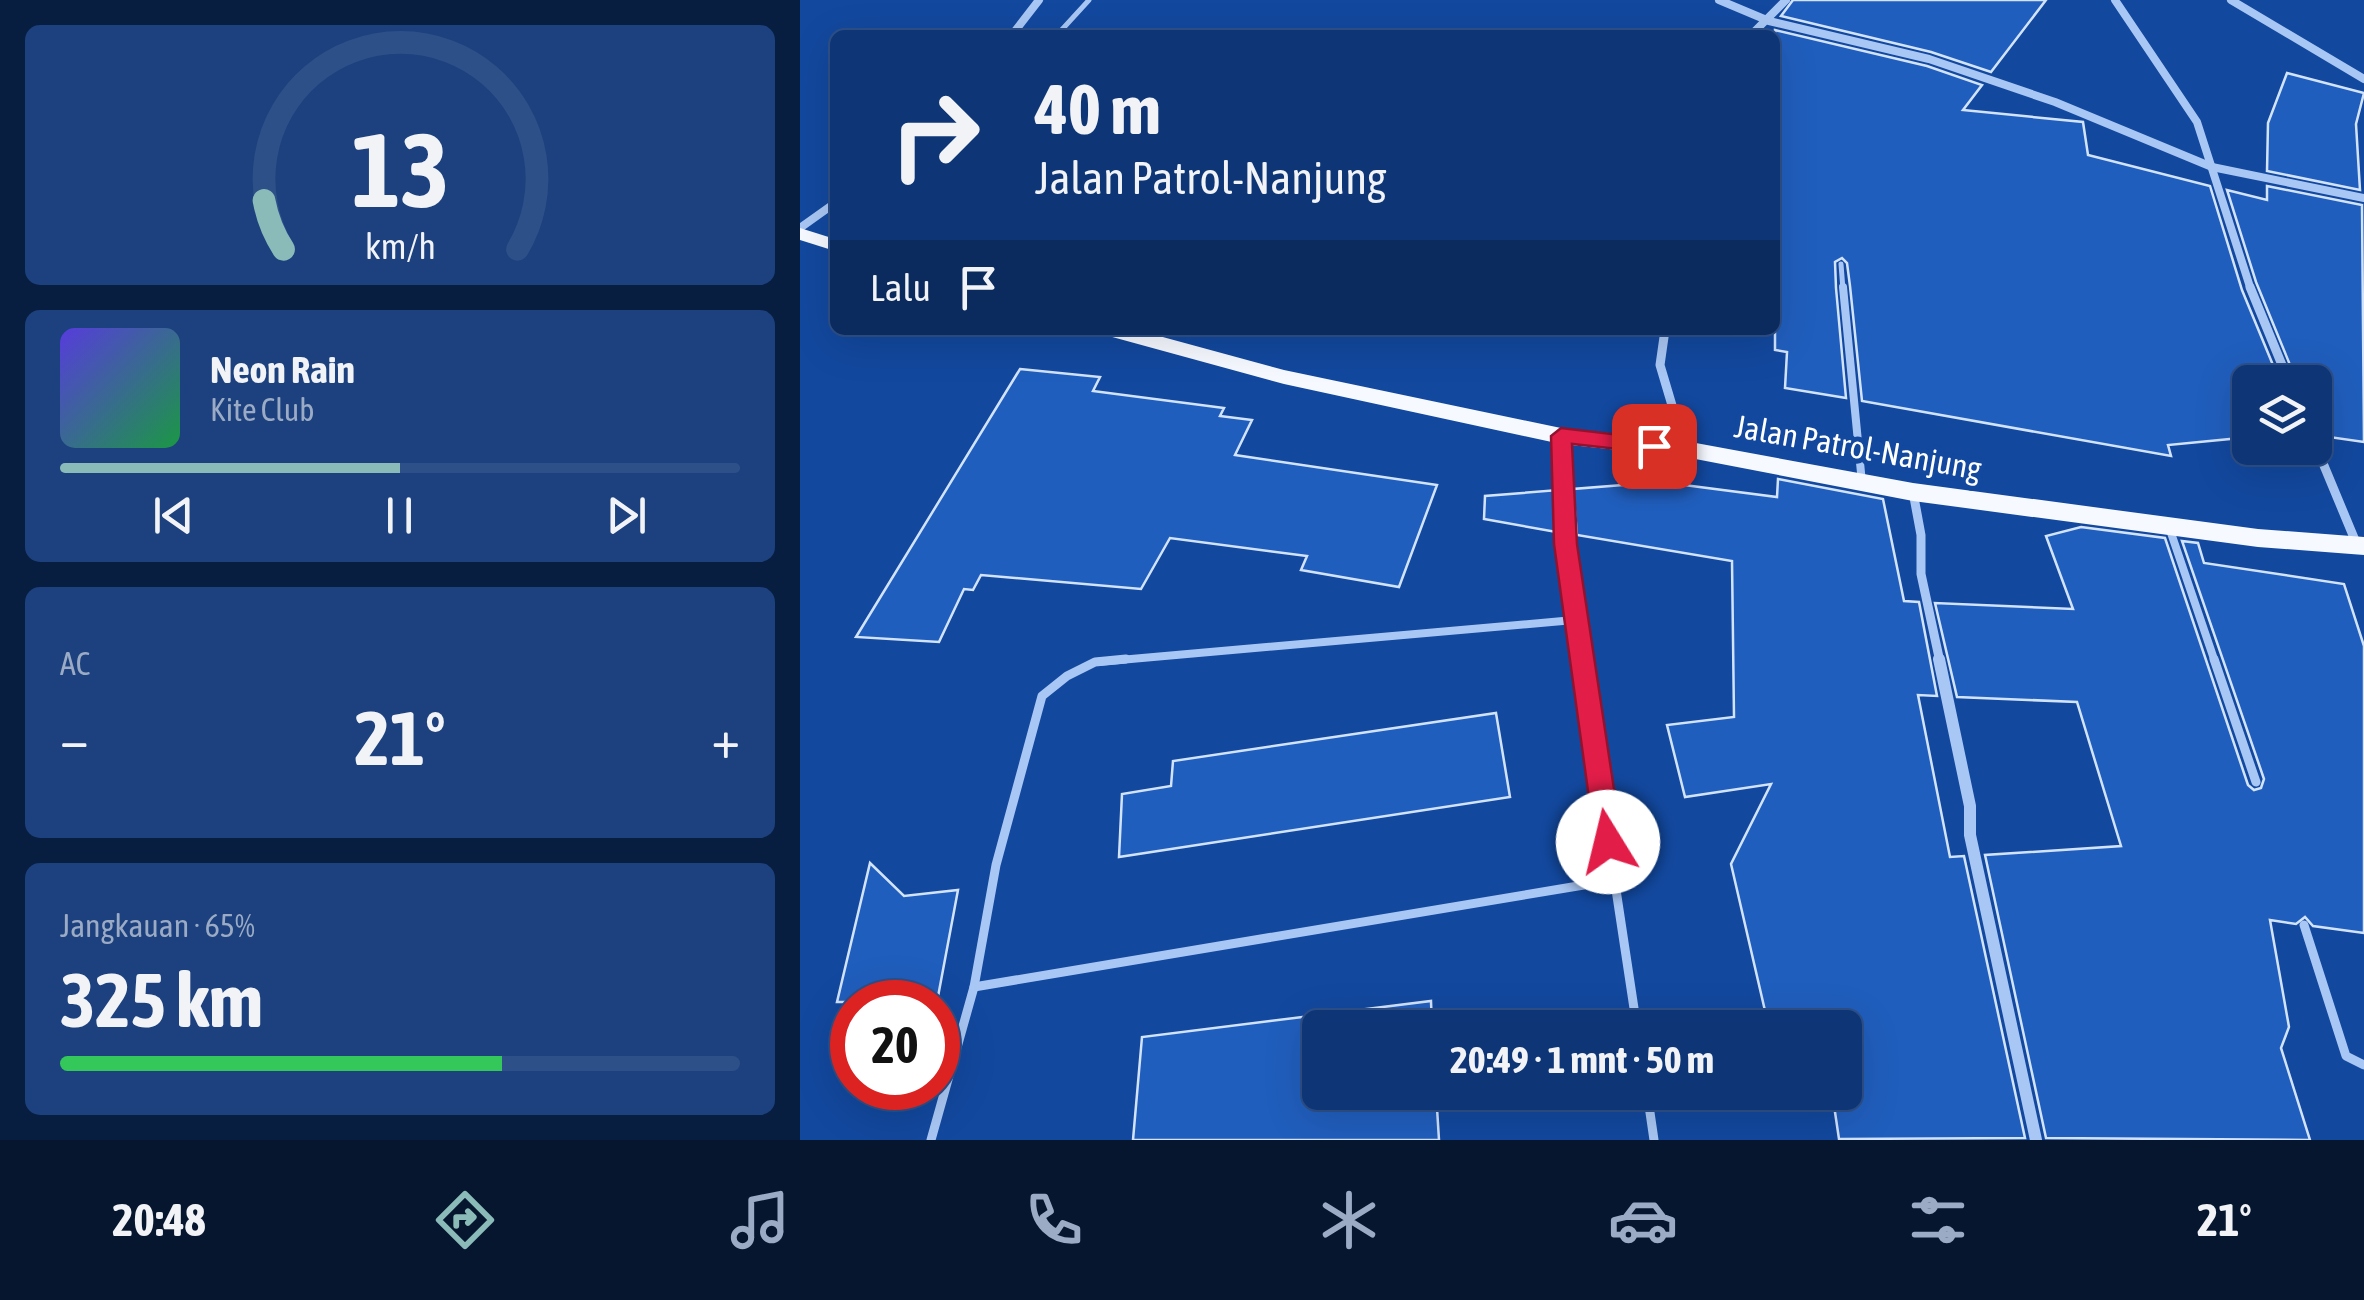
<!DOCTYPE html>
<html lang="id">
<head>
<meta charset="utf-8">
<style>
  :root { --surface:#0e3676; --page:#1c417e; --text:#f1f3f6; --muted:#9babc5; --line:#2e5088; --accent:#8bbbb9 }
  body { margin:0; font-family:"Asap Condensed",sans-serif; background:var(--page); color:var(--text); height:100vh; display:flex; flex-direction:column; font-size:38px; white-space:nowrap }
  * { box-sizing:border-box; margin:0 }
  p { font-size:32px; color:var(--muted) }
  .icon { flex:none; width:55px; height:55px; fill:none; stroke:currentColor; stroke-width:2; stroke-linecap:round; stroke-linejoin:round }
  .map { position:relative; flex:1; overflow:hidden }
  .side { display:flex; flex-direction:column; gap:25px; padding:25px; background:#081e41; width:800px }
  .side>* { flex:none }
  .top-card { position:absolute; left:30px; top:30px; width:950px; height:305px; border-radius:15px; box-shadow:0 10px 40px #0002,0 0 0 2px var(--line); background:#0e3676; color:var(--text); overflow:hidden }
  .controls { position:absolute; left:1432px; top:365px; display:grid; gap:20px }
  .controls a { display:grid; place-items:center; width:100px; height:100px; border-radius:15px; background:var(--surface); box-shadow:0 10px 40px #0002,0 0 0 2px var(--line); font-size:50px }
  .speed { position:absolute; left:30px; top:980px; display:flex; gap:20px; font-size:50px; font-weight:700; text-align:center }
  .speed>* { display:grid; place-content:center; width:130px; height:130px; border-radius:50%; background:var(--surface); box-shadow:0 10px 40px #0002,0 0 0 2px var(--line); line-height:1 }
  .speed .limit { border:15px solid #d22; background:#fff; color:#111 }
  .pin { position:absolute; display:grid; place-items:center; width:85px; height:85px; color:#fff; margin:-42px; border-radius:20px; box-shadow:0 5px 15px #0006 }
  .me { position:absolute; width:110px; margin:-55px; rotate:351deg; stroke-linejoin:round; filter:drop-shadow(0 0 8px #0008) }
  .turn { display:flex; align-items:center; gap:35px; height:210px; padding:0 40px; font-size:45px }
  .turn .icon { width:130px; height:130px; stroke-width:2.5 }
  .turn b { display:block; font-size:70px; line-height:85px }
  .then { display:flex; align-items:center; height:95px; padding:0 40px; background:#0003; gap:20px; font-size:38px }
  .big { font-size:75px; font-weight:700; line-height:1.1 }
  .side .tile { flex:1; display:flex; flex-direction:column; justify-content:center; gap:15px; min-width:0; padding:0 35px; border-radius:15px; background:var(--page) }
  .side .dial { align-items:center; gap:0 }
  .dial svg { height:260px; overflow:visible; fill:none; stroke:var(--line); stroke-width:7; stroke-linecap:round; text-anchor:middle }
  .dial text { fill:var(--text); stroke:none }
  .song { display:flex; align-items:center; gap:30px }
  .cover { width:120px; height:120px; border-radius:15px; background:linear-gradient(135deg,hsl(250 70% 55%),hsl(140 70% 35%)) }
  .played { height:10px; border-radius:5px; background:linear-gradient(90deg,var(--accent) 50%,var(--line) 50%) }
  .keys { display:flex; justify-content:space-around; direction:ltr }
  .heat { display:flex; justify-content:space-between; align-items:center; font-size:55px; direction:ltr }
  .charge { height:15px; border-radius:8px; background:linear-gradient(90deg,#34c759 65%,var(--line) 0) }
  .trip { position:absolute; left:502px; top:1010px; width:560px; height:100px; border-radius:15px; background:var(--surface); box-shadow:0 10px 40px #0002,0 0 0 2px var(--line); font-weight:700; line-height:100px; text-align:center }
  .menu { display:flex; height:160px; justify-content:space-around; align-items:center; background:#06162f; color:var(--muted) }
  .menu .icon { width:70px; height:70px }
  .menu .active { color:var(--accent) }
  .menu b { font-size:45px; color:var(--text) }
  main { display:flex; flex:1; min-height:0 }
  .map>svg:first-child { display:block }
  .building { fill:#205ebd; stroke:#d2e3fe; stroke-width:2.5 }
  .lines { fill:none; stroke-linecap:round; stroke-linejoin:round }
  .service-far2 { stroke:#a9c7f4; stroke-width:5 }
  .service-far1 { stroke:#a9c7f4; stroke-width:8 }
  .service { stroke:#a9c7f4; stroke-width:9 }
  .minor-far2 { stroke:#a9c7f4; stroke-width:8 }
  .minor-far1 { stroke:#a9c7f4; stroke-width:9 }
  .minor { stroke:#a9c7f4; stroke-width:12 }
  .primary { fill:#f6f9ff; fill-rule:evenodd }
  .route { fill:#e11d48; stroke:#92132f; stroke-width:2.5 }
  .labels { text-anchor:middle; dominant-baseline:central; stroke-width:10; stroke-linejoin:round; paint-order:stroke }
  .street-label { font-size:32px; fill:#fff; stroke:#12489e }
</style>
</head>
<body>
<main>
<section class="side">
<div class="tile dial"><svg viewBox="0 0 100 80">
<path d="M14 69A42 42 0 1 1 86 69"/>
<path d="M14 69A42 42 0 0 1 8 54" stroke="#8bbbb9"/>
<text x="50" y="56" font-size="32" font-weight="700">13</text>
<text x="50" y="72" font-size="11">km/h</text>
</svg></div>
<div class="tile">
<div class="song"><i class="cover"></i><div><b>Neon Rain</b><p>Kite Club</p></div></div>
<div class="played"></div>
<div class="keys"><svg class="icon" aria-label="previous" viewBox="0 0 24 24"><path d="M18 5L8 12l10 7zM5 5v14"/></svg><svg class="icon" aria-label="pause" viewBox="0 0 24 24"><path d="M8 5v14M16 5v14"/></svg><svg class="icon" aria-label="next" viewBox="0 0 24 24"><path d="M6 5l10 7-10 7zM19 5v14"/></svg></div>
</div>
<div class="tile"><p>AC</p>
<div class="heat"><a>−</a><b class="big">21°</b><a>+</a></div>
</div>
<div class="tile"><p>Jangkauan · 65%</p><b class="big">325 km</b><div class="charge"></div></div>
</section>
<div class="map">
<svg width="1564" height="1140" viewBox="0 0 1564 1140">
  <rect width="100%" height="100%" fill="#12489e"/>
  <g class="building">
    <polygon points="993,0 1246,0 1191,72 1131,52 981,16"/>
    <polygon points="975,30 1127,66 1182,85 1163,110 1283,122 1288,155 1410,186 1442,290 1480,382 1450,382 1450,437 1368,445 1371,456 1062,401 1050,286 1047,263 1042,258 1035,262 1036,288 1046,398 985,388 987,352 975,350"/>
    <polygon points="1487,73 1564,93 1556,124 1560,190 1467,171 1468,123"/>
    <polygon points="1467,186 1562,205 1564,442 1515,435 1515,382 1497,382 1456,282 1427,190 1467,200"/>
    <polygon points="220,369 300,377 293,391 424,408 420,416 452,420 435,455 637,485 599,587 501,570 507,556 370,538 341,589 181,575 173,590 164,589 139,642 56,637"/>
    <polygon points="978,479 1083,499 1104,601 1119,602 1137,696 1118,695 1150,857 1164,856 1225,1138 1039,1139 1032,1092 1045,1092 1045,1028 969,1028 931,864 971,784 885,797 867,725 934,717 932,561 777,535 773,489 861,482 977,497"/>
    <polygon points="758,490 762,533 684,519 685,496"/>
    <polygon points="1281,527 1365,538 1448,785 1454,790 1461,788 1464,779 1382,541 1398,543 1404,563 1544,584 1564,646 1564,933 1513,926 1505,917 1496,924 1470,920 1489,1027 1481,1048 1510,1140 1246,1138 1185,855 1321,846 1277,702 1157,697 1135,603 1273,609 1246,536"/>
    <polygon points="696,713 710,797 319,857 322,794 371,786 373,761"/>
    <polygon points="70,863 104,896 158,890 137,1002 37,1002"/>
    <polygon points="631,1001 632,1028 520,1028 520,1092 636,1092 639,1140 333,1140 342,1037"/>
  </g>
  <g class="lines">
    <g class="service-far2">
      <polyline points="257,35 289,0"/>
      <polyline points="1041,264 1043,290"/>
    </g>
    <g class="service-far1">
      <polyline points="1043,287 1062,483"/>
      <polyline points="761,437 781,662"/>
      <polyline points="1369,527 1415,662"/>
      <polyline points="297,662 774,620"/>
    </g>
    <g class="service">
      <polyline points="781,659 837,1028"/>
      <polyline points="1414,659 1456,782"/>
      <polyline points="1504,925 1546,1056 1564,1065"/>
      <polyline points="174,987 814,880"/>
      <polyline points="847,1092 854,1140"/>
      <polyline points="131,1140 174,987 196,865 242,696 267,676 295,662 326,659"/>
    </g>
    <g class="minor-far2">
      <polyline points="919,0 969,21 1129,59 1255,102 1412,167 1564,198"/>
      <polyline points="1315,0 1397,122 1451,290"/>
      <polyline points="1431,0 1564,79"/>
      <polyline points="212,35 239,0"/>
      <polyline points="951,35 986,0"/>
      <polyline points="0,228 35,203"/>
    </g>
    <g class="minor-far1">
      <polyline points="1450,287 1489,382"/>
      <polyline points="865,330 860,365 885,449"/>
      <polyline points="1515,444 1557,545"/>
      <polyline points="1113,492 1121,535 1121,574 1140,662"/>
    </g>
    <polyline class="minor" points="1139,659 1170,806 1170,835 1236,1140"/>
    <g class="primary">
      <polygon points="0,228 35,239 35,251 0,240"/>
      <polygon points="301,330 337,330 484,370 761,428 885,441 1113,483 1458,529 1564,537 1564,555 1458,547 1113,501 885,457 761,444 484,384 305,335"/>
    </g>
  </g>
  <polygon class="route" points="761,428 854,439 864,446 854,453 772,444 777,544 822,842 818,851 808,855 799,851 795,842 754,544 751,436"/>
  <g class="labels">
    <g class="street-label">
      <text transform="translate(1058 447) rotate(10)">Jalan Patrol-Nanjung</text>
    </g>
  </g>
</svg>
<div class="controls">
<a><svg class="icon" aria-label="layers" viewBox="0 0 24 24"><path d="M12 4l9 5-9 5-9-5zM3 14l9 5 9-5"/></svg></a>
</div>
<div class="speed"><div class="limit">20</div></div>
<div class="pin" style="left:854px;top:446px;background:#d93025"><svg class="icon" aria-label="arrive" viewBox="0 0 24 24"><path d="M6 21V4h12l-3 4 3 4H6"/></svg></div>
<svg class="me" style="left:808px;top:842px" viewBox="-20 -20 40 40"><circle r="19" fill="#fff"/><path d="M0-13L10 11 0 6-10 11z" fill="#e11d48"/></svg>
<div class="trip">20:49 · 1 mnt · 50 m</div>
<div class="top-card">
<div class="turn"><svg class="icon" aria-label="right" viewBox="0 0 24 24"><path d="M7 20v-9h11M14 6l5 5-5 5"/></svg><div><b>40 m</b>Jalan Patrol-Nanjung</div></div>
<div class="then">Lalu<svg class="icon" aria-label="arrive" viewBox="0 0 24 24"><path d="M6 21V4h12l-3 4 3 4H6"/></svg></div>
</div>
</div>
</main>
<nav class="menu">
<b>20:48</b>
<svg class="icon active" aria-label="directions" viewBox="0 0 24 24"><path d="M12 3l9 9-9 9-9-9zM9 14v-3h6M13 9l2 2-2 2"/></svg>
<svg class="icon" aria-label="music" viewBox="0 0 24 24"><path d="M9 18V5l10-2v13"/><circle cx="6" cy="18" r="3"/><circle cx="16" cy="16" r="3"/></svg>
<svg class="icon" aria-label="phone" viewBox="0 0 24 24"><path d="M5 4h4l2 5-3 2q2 4 5 5l2-3 5 2v4C11 20 4 13 5 4z"/></svg>
<svg class="icon" aria-label="climate" viewBox="0 0 24 24"><path d="M12 3v18M4 7l16 10M4 17L20 7"/></svg>
<svg class="icon" aria-label="car" viewBox="0 0 24 24"><path d="M5 17H2v-5l4-1 3-4h7l3 4 3 1v5h-3M9 17h6M6 11h13"/><circle cx="7" cy="17" r="2"/><circle cx="17" cy="17" r="2"/></svg>
<svg class="icon" aria-label="filters" viewBox="0 0 24 24"><path d="M4 7h16M4 17h16"/><circle cx="9" cy="7" r="2"/><circle cx="15" cy="17" r="2"/></svg>
<b>21°</b>
</nav>
</body>
</html>
